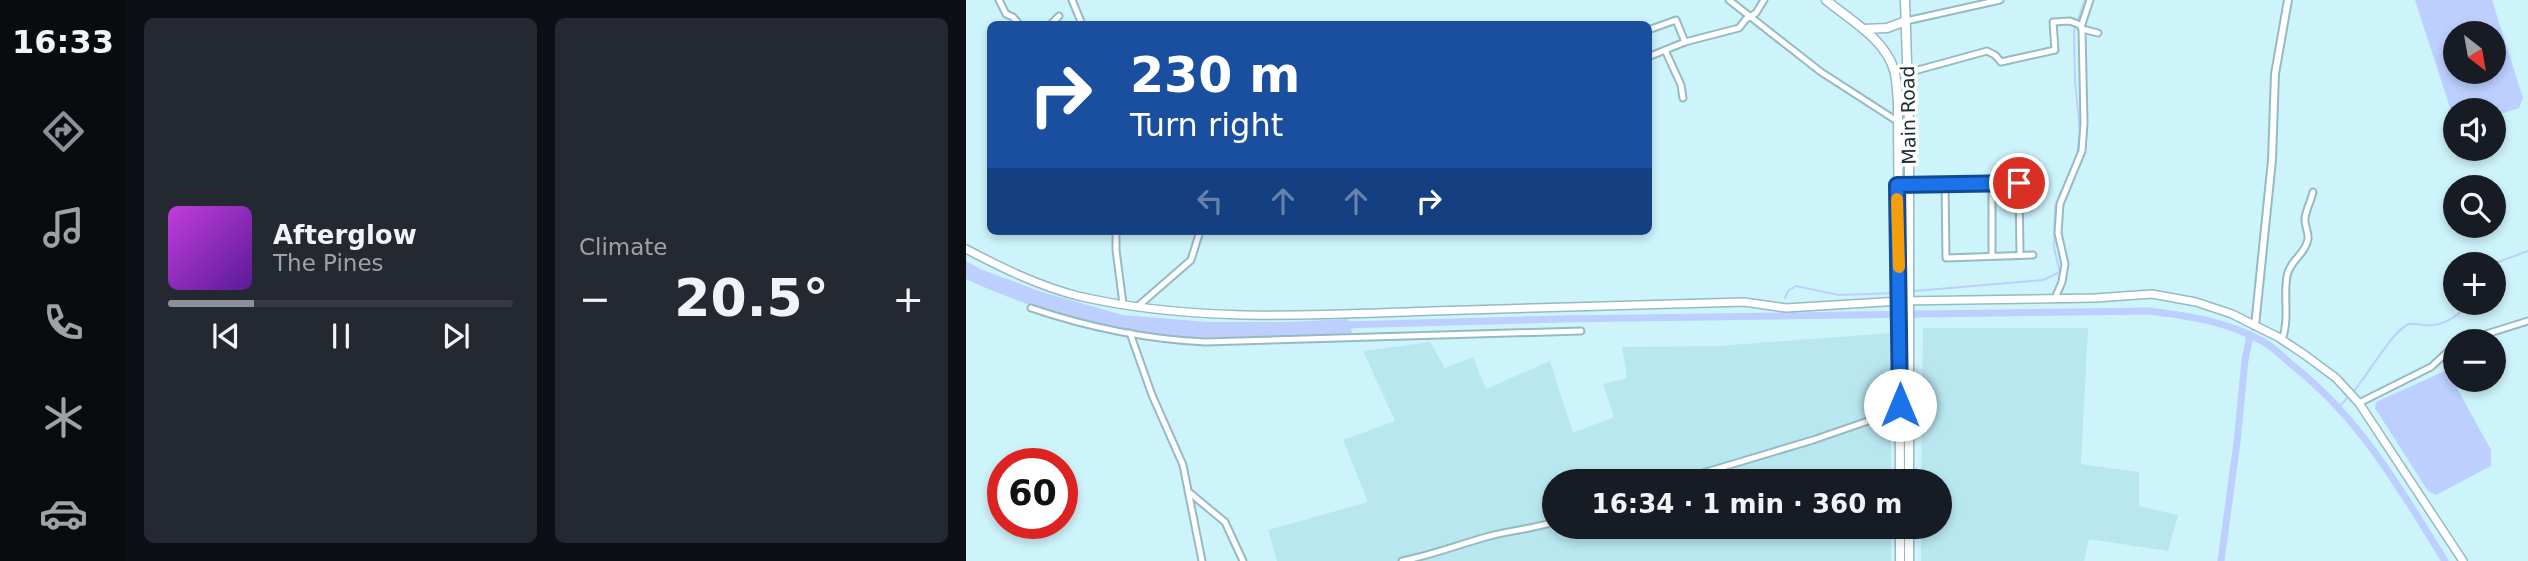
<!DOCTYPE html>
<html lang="en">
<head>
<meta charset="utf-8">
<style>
  :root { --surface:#171b24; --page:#242831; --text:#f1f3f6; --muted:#9ea1a6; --line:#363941; --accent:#8c9099 }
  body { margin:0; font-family:"DejaVu Sans",sans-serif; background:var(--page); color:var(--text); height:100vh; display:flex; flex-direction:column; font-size:26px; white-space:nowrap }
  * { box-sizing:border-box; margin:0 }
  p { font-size:23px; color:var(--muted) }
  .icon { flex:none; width:38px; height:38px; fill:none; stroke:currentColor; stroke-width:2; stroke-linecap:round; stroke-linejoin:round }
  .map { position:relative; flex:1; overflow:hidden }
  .side { display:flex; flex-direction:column; gap:18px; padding:18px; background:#0d0f14; width:840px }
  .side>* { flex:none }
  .top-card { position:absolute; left:21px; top:21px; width:665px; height:214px; border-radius:10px; box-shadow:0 4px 10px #0003; background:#1a4fa0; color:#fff; overflow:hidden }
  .needle { width:46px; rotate:149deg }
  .fabs { position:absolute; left:1477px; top:21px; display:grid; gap:14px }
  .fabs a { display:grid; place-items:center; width:63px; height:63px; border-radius:50%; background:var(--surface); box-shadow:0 4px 10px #0003; font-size:35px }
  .speed { position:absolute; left:21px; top:448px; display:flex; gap:14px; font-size:35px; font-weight:700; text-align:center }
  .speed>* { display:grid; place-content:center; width:91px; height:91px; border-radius:50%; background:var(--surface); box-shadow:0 4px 10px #0003; line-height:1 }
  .speed .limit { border:10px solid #d22; background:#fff; color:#111 }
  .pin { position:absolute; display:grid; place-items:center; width:60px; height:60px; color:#fff; margin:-30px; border:4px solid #fff; border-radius:50%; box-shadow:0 2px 7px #0007 }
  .me { position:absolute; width:77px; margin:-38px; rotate:0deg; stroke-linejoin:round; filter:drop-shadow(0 0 5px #0008) }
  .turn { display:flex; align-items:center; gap:24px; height:147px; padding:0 28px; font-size:32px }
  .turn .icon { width:91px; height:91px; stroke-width:2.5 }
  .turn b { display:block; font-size:49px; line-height:60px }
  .lanes { display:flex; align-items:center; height:66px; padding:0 28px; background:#0003; justify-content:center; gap:35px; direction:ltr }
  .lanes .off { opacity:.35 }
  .big { font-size:52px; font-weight:700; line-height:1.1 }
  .side .tile { flex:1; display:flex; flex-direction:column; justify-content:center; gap:10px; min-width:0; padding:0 24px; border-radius:10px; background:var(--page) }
  .song { display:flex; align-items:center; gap:21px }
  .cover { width:84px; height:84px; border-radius:10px; background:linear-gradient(135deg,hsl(290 70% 55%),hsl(270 70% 35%)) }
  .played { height:7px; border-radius:4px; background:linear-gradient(90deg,var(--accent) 25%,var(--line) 25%) }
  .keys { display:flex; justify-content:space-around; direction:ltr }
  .heat { display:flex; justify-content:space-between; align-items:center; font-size:38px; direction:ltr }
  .side .tiles { flex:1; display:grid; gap:18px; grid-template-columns:repeat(2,1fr) }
  .trip { position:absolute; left:576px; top:469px; width:410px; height:70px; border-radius:35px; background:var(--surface); box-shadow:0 4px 10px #0003; font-weight:700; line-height:70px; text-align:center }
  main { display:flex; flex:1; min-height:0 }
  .dock { display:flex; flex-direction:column; width:126px; justify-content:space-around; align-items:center; background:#090b0e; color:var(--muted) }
  .dock .icon { width:49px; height:49px }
  .dock .selected { color:var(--accent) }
  .dock b { font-size:32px; color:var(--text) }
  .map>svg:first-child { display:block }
  .built { fill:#b9e7ef }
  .water { fill:#bccffe; fill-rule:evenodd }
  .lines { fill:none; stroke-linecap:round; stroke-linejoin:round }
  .stream { stroke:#bccffe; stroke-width:2 }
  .canal { stroke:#bccffe; stroke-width:7 }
  .minor-casing { stroke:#96bac1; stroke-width:9 }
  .tertiary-casing { stroke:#96bac1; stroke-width:10 }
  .secondary-casing { stroke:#96bac1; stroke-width:10 }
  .primary-casing { stroke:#96bac1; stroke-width:11 }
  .minor { stroke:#fff; stroke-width:5 }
  .tertiary { stroke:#fff; stroke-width:6 }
  .secondary { stroke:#fff; stroke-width:7 }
  .primary { stroke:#fff; stroke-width:8 }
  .route-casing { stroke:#114b97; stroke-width:18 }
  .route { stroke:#1a73e8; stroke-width:12 }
  .slow { stroke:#f59e0b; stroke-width:12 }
  .labels { text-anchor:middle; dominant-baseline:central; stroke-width:7; stroke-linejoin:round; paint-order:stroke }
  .street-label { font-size:19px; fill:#1f2d30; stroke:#fff }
</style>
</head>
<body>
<main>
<nav class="dock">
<b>16:33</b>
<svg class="icon selected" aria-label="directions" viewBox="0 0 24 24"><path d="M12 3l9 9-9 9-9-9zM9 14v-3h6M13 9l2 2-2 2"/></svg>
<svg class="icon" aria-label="music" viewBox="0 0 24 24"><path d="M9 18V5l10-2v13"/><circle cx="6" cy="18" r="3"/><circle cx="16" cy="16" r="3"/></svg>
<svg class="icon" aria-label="phone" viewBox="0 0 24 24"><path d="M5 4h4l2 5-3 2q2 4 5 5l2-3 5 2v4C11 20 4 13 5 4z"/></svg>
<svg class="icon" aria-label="climate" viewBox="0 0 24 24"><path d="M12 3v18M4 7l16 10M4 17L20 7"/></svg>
<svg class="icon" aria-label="car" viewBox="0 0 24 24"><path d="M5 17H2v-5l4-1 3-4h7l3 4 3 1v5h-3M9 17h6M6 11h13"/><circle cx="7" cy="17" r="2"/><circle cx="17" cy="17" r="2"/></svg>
</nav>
<section class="side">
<div class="tiles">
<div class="tile">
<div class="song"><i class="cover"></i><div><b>Afterglow</b><p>The Pines</p></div></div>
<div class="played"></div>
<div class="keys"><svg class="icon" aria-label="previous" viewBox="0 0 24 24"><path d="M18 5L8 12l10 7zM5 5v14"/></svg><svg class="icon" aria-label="pause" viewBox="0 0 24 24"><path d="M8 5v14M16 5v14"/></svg><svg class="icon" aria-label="next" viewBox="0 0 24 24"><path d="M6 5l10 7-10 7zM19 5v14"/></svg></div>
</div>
<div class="tile"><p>Climate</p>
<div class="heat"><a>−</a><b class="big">20.5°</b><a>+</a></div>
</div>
</div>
</section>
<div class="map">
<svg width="1562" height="561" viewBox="0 0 1562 561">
  <rect width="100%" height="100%" fill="#cef4fb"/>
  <g class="built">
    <polygon points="957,328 1122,328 1115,464 1173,472 1173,506 1212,515 1202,551 1123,539 1118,561 955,561 955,527 973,527 973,481 955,481"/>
    <polygon points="925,333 925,481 588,481 588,527 925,527 925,561 311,561 302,530 402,502 377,440 429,421 397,351 464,342 479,368 507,357 520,389 584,361 607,433 648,417 637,384 661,378 656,347 752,346"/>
  </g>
  <g class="water">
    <path d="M1449,0h77l31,98 -4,10 -25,8v-6h-39v13zM1489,33h39v39h-39z"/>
    <path d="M0,261l14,8 62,23 81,23 84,7h80l61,-3 5,16c-61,2 -121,5 -182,1 -68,-6 -144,-28 -205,-57z"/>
    <polygon points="1481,370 1525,450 1525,466 1470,495 1462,491 1409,408 1410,402"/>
  </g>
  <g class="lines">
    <g class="stream">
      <polyline points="1527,264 1562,251"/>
      <polyline points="949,291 1077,280 1094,272 1088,248 1089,207 1111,155 1114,132 1109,81 1108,31 1119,0"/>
      <polyline points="819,298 822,291 830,286 873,295 930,293"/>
      <path d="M1386,393c15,-16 38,-59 55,-68 6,-3 11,0 16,0 20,3 35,-10 48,-22"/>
      <polyline points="1373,407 1382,397"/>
    </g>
    <g class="canal">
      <path d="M376,325l217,-6 590,-8c39,5 77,10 113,30 10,5 20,15 29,23 70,55 108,123 154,197"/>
      <polyline points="1255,561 1271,442 1279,360 1284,336"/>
    </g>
    <defs>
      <g id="minor">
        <polyline points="33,0 40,14 47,17 53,24"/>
        <polyline points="106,0 116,24"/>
        <polyline points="763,0 855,72 931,121"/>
        <polyline points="940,21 1034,0"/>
        <polyline points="85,24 93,16"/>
        <polyline points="1115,27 1124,0"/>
        <polyline points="682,30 710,20 719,42 773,28 780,19 790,13 798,0"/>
        <polyline points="699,50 715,85 717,98"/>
        <polyline points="682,57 719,42"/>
        <polyline points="941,73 1021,51 1029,55 1035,62 1089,50 1087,22 1104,21 1114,25 1116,29 1132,33"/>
        <polyline points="979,183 980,258 1067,255"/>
        <polyline points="1026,183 1026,256"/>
        <polyline points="1053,183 1054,255"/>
        <polyline points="943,184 1066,183"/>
        <polyline points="150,231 150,250 157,304"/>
        <polyline points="1089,298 1096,282 1099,264 1092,233 1094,204 1116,151 1118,123 1116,29"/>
        <polyline points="171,307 225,260 234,231"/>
        <path d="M65,308c56,19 114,31 174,34l376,-11"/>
        <polyline points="164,333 186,395 217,465 236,561"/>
        <path d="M1316,340c8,-22 1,-42 5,-64 3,-16 18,-21 21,-37 1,-7 -4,-14 -3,-21 1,-8 6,-17 8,-26"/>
        <polyline points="1498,341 1562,321"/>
        <polyline points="1393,403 1465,367 1489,345"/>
        <polyline points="710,481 847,440 908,419 934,416"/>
        <polyline points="224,493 259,522 277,561"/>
        <path d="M436,561c30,-6 58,-17 88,-25 21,-6 43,-7 64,-14"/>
      </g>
      <polyline id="tertiary" points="1289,326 1306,160 1309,74 1322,0"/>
      <path id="secondary" d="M0,249c36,19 73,37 112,47 116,27 236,19 354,15 104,-3 208,-6 312,-9l42,6 114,-7 195,-3 57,-4 44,8 36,12 46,23 27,18 31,23 23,25 104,158"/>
      <g id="primary">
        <path d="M860,0c24,20 59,39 68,70 3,10 3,22 4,33l2,378"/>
        <polyline points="939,0 943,124 943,481"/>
        <polyline points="898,29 921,28 940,21"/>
        <polyline points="934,561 934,527"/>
        <polyline points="943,561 943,527"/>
      </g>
    </defs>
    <use href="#minor" class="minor-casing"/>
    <use href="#tertiary" class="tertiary-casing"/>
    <use href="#secondary" class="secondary-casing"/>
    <use href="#primary" class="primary-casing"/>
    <use href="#minor" class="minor"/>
    <use href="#tertiary" class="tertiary"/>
    <use href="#secondary" class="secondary"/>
    <use href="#primary" class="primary"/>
  </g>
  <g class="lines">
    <defs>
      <polyline id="route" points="934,405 931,185 1053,183"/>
    </defs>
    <use href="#route" class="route-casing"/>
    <use href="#route" class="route"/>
    <polyline class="slow" points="931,199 933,267"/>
  </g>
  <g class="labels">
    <g class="street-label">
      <text transform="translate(942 115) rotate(-91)">Main Road</text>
    </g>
  </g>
</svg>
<div class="fabs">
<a><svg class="needle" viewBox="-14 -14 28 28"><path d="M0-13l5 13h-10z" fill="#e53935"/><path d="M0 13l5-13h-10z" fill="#9ea1a6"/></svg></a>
<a><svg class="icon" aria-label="sound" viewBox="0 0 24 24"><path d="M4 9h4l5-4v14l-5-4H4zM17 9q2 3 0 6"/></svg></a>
<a><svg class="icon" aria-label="search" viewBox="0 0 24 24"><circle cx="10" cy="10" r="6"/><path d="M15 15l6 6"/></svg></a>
<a>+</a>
<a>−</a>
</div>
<div class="speed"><div class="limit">60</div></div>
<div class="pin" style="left:1053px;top:183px;background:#d93025"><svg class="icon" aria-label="arrive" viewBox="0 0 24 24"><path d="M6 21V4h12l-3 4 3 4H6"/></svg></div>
<svg class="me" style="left:934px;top:405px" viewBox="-20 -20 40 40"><circle r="19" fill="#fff"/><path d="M0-13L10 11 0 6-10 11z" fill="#1a73e8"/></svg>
<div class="trip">16:34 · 1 min · 360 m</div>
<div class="top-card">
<div class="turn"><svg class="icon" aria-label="right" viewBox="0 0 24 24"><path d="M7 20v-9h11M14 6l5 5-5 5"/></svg><div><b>230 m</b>Turn right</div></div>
<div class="lanes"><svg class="icon off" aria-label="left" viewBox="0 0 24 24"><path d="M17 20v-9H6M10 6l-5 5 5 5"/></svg><svg class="icon off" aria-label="ahead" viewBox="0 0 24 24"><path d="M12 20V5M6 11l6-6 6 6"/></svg><svg class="icon off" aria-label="ahead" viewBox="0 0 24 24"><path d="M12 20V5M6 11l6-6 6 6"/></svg><svg class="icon" aria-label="right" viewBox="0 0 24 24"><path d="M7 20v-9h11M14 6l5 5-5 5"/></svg></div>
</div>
</div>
</main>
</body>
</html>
